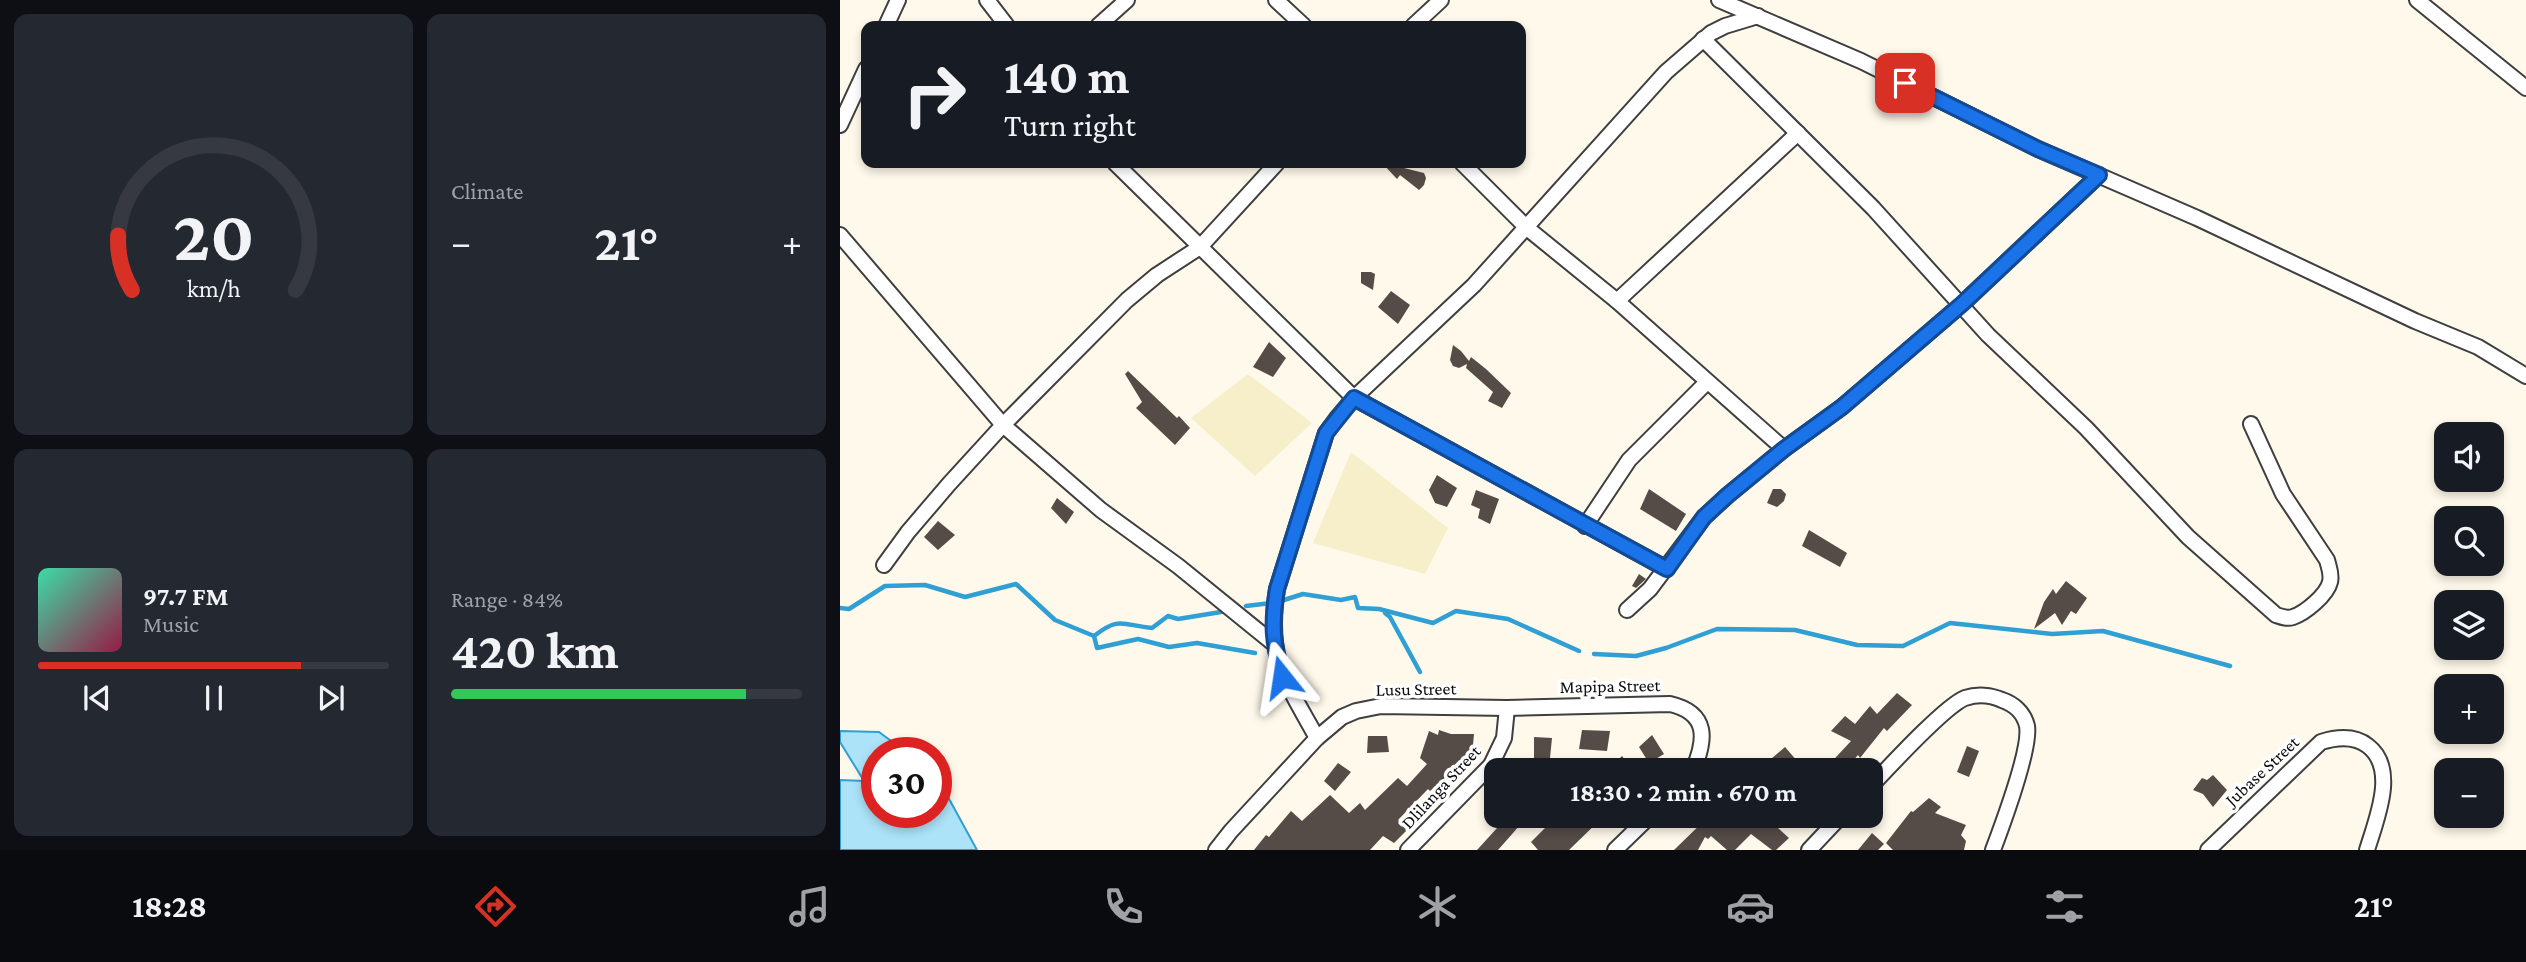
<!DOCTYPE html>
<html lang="en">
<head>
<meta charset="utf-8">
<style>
  :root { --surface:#171b24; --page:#242831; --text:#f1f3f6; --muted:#9ea1a6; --line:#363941; --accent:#d93025 }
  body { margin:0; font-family:"Crimson Pro",serif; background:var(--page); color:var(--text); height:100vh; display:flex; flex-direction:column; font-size:26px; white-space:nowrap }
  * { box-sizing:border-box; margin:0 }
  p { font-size:23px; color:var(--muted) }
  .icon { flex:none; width:38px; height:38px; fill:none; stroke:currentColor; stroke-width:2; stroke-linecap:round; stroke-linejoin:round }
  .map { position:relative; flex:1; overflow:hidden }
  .sheet { display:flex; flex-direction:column; gap:14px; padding:14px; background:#0d0f14; width:840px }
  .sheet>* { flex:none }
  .guide { position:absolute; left:21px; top:21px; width:665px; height:147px; border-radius:14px; box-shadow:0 4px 10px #0003; background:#171b24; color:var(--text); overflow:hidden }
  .controls { position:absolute; left:1594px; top:422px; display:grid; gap:14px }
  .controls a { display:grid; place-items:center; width:70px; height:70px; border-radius:14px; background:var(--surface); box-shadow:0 4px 10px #0003; font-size:35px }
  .speed { position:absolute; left:21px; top:737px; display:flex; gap:14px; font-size:35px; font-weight:700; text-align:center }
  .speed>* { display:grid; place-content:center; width:91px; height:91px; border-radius:50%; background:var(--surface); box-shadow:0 4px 10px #0003; line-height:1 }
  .speed .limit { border:10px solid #d22; background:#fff; color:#111 }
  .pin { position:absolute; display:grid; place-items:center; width:60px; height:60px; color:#fff; margin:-30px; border-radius:14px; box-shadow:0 4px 10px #0006 }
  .me { position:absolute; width:77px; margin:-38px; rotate:345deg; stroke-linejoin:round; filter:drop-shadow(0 0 5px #0008) }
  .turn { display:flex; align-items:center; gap:24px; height:147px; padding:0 28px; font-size:32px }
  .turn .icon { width:91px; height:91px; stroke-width:2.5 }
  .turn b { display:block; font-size:49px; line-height:60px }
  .big { font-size:52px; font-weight:700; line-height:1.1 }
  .sheet .card { flex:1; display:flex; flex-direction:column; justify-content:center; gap:10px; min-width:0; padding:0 24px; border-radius:14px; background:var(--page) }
  .sheet .dial { align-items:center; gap:0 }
  .dial svg { height:182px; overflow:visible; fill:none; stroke:var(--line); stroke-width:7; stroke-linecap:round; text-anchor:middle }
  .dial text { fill:var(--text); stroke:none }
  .song { display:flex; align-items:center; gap:21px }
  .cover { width:84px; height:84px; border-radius:10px; background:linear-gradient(135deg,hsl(160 70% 55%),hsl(340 70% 35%)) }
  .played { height:7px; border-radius:4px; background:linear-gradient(90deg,var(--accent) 75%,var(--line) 75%) }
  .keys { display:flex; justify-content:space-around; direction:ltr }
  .heat { display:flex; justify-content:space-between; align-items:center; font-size:38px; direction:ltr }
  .charge { height:10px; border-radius:5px; background:linear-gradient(90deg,#34c759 84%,var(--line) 0) }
  .sheet .tiles { flex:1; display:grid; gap:14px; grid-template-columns:repeat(2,1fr) }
  .trip { position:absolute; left:644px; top:758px; width:399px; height:70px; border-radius:14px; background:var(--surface); box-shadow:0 4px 10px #0003; font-weight:700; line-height:70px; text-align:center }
  .tabs { display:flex; height:112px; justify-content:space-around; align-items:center; background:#090b0e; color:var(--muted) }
  .tabs .icon { width:49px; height:49px }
  .tabs .on { color:var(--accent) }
  .tabs b { font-size:32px; color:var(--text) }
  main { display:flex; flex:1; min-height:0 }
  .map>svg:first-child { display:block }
  .farmland { fill:#f6efc9 }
  .water { fill:#ace3f9; stroke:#2f9fd4; stroke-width:2 }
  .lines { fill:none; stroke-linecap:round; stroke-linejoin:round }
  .stream { stroke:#2f9fd4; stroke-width:4.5 }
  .building { fill:#554c48 }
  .minor-casing { stroke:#3f3f3f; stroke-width:18 }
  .minor { stroke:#fff; stroke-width:14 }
  .route-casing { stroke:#114b97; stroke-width:18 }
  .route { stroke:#1a73e8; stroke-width:12 }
  .labels { text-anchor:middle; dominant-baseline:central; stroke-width:7; stroke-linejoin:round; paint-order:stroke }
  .street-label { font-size:18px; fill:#0c0c0c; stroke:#fff }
</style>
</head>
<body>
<main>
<section class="sheet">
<div class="tiles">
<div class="card dial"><svg viewBox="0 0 100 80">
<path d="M14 69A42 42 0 1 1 86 69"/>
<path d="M14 69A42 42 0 0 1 8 45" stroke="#d93025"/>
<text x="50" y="56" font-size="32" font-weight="700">20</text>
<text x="50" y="72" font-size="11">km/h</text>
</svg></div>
<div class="card"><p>Climate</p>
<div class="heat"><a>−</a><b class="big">21°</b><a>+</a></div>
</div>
<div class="card">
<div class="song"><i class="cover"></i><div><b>97.7 FM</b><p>Music</p></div></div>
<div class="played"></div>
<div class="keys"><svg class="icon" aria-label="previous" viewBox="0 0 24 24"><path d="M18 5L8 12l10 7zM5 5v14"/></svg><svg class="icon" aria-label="pause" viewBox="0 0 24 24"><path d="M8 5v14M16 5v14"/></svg><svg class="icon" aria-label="next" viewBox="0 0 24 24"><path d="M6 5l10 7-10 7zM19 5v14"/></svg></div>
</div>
<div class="card"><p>Range · 84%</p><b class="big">420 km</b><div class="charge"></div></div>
</div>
</section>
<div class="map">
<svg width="1686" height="850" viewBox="0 0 1686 850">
  <rect width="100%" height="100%" fill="#fff9eb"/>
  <g class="farmland">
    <polygon points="408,374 472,423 415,476 351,418"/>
    <polygon points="511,452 608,528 585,574 473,543"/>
  </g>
  <polygon class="water" points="0,731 39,732 66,752 37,752 37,812 96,812 96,775 137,850 0,850 0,780 24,781 0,742"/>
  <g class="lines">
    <g class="stream">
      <polyline points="444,600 463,594 501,600 515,597 518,608 539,609 593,623 616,611 668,619 739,651"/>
      <polyline points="406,606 431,603"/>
      <polyline points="0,608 9,609 45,586 85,585 125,597 176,584 215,620 254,636"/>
      <polyline points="545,613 550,617 580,672"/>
      <polyline points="254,636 257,648 298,639 329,647 357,643 415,653"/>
      <path d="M254,636c26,-20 28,-11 58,-8l16,-12 10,3 49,-8"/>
      <polyline points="754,654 796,656 826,648 877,629 955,630 1017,645 1063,646 1110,623 1212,634 1263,631 1390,666"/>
    </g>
  </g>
  <g class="building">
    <polygon points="542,163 567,163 564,168 584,173 586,178 584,185 579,190 560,175 557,179"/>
    <polygon points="521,272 531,272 535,274 533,290 521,283"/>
    <polygon points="551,291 570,305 558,324 538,307"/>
    <polygon points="429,342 446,358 433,377 413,367"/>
    <polygon points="613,345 621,351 629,361 631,357 646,369 671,393 662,408 648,401 653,392 626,368 627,364 619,368 613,366 610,360"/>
    <polygon points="288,371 337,418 339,416 350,428 335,445 296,408 302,402 285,374"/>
    <polygon points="597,475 617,488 607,507 595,503 589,490"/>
    <polygon points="809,489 846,514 836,531 800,509"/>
    <polygon points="933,489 941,489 946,494 944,501 937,507 927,503"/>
    <polygon points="636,490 659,499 650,524 638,518 640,509 631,505"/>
    <polygon points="217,498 234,512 226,524 211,508"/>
    <polygon points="98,521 115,535 98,550 84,537"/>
    <polygon points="969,530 1007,553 1000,567 962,546"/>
    <polygon points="799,574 806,579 796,588 792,586"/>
    <polygon points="1226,581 1247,598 1236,614 1231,611 1222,625 1215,613 1194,629 1204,602 1213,589 1216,594"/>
    <polygon points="1057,693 1072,705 1047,731 1044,728 1020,758 1018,755 1005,770 984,770 1011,741 991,731 1005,716 1015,724 1030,706 1037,714"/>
    <polygon points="599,730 611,734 634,734 632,756 617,772 614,770 590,791 588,789 558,820 569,828 554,843 543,836 530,850 414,850 426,835 429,837 451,811 462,821 490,795 509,813 520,803 525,810 558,778 567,786 587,764 580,758 589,731 598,735"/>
    <polygon points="742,730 770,731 767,751 739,749"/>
    <polygon points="812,735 824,754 809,763 799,747"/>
    <polygon points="528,736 547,736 549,752 527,753"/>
    <polygon points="694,737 712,738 710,758 694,759"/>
    <polygon points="1127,746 1139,751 1129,777 1117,772"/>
    <polygon points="945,747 965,770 918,770"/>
    <polygon points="782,756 793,770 768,770"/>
    <polygon points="498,763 511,772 495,791 484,781"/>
    <polygon points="1373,775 1387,790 1373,807 1363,794 1353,790 1362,778 1367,780"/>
    <polygon points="1089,798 1101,807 1095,813 1126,825 1121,835 1126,841 1124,850 1053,850 1046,843 1071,811 1073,812"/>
    <polygon points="668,816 688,816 658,850 637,850"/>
    <polygon points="725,816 764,816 729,850 698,850 691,842 709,824 713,828"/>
    <polygon points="869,816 943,816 937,823 939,825 937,827 949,838 936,850 932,850 911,834 895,850 887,850 871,836 868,839 865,837 858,850 834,850"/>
    <polygon points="1032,833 1044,844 1038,850 1018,850"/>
  </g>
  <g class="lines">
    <defs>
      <g id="minor">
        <polyline points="147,0 167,26"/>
        <polyline points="436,0 464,26"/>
        <polyline points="879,0 1021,61 1198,149 1357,218 1575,321 1638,347 1686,376"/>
        <polyline points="1577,0 1686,88"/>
        <polyline points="46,26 58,0"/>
        <polyline points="258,26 287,0"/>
        <polyline points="573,26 601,0"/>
        <path d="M863,39l170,169 115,127 98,93 102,109 88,78c6,2 11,4 17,2 12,-4 34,-22 37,-35 2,-8 -1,-14 -3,-22l-44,-66 -32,-70"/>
        <polyline points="0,125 26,69"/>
        <polyline points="275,163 514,398 827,569"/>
        <polyline points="622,163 687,228 777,301 944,449"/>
        <polyline points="0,235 163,425 261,510 338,566 433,643"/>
        <polyline points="777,301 958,133"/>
        <polyline points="745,526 789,460 866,383"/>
        <polyline points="44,565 68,532 109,484 163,425 287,300 317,275 360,247 437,163"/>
        <polyline points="787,610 810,589 864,517 888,495 944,449 1002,407 1122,304 1259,175"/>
        <path d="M477,738c-32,-58 -51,-80 -40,-149l49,-156 11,-15 17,-20 120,-113 192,-213 45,-39 14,-7 33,-10"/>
        <path d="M1031,786c18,-19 74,-80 94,-88 12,-4 26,-3 37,2 12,4 22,13 25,26 4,22 -25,100 -34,124"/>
        <path d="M376,850l15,-19 86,-93 25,-21 14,-6 25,-5 126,2 163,-4c39,9 36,36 23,66"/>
        <polyline points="568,850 651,765 664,738 667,708"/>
        <polyline points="775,850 810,816"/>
        <polyline points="969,850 1001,816"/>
        <path d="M1368,850l113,-108c16,-5 33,-7 47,4 30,23 8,74 -1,104"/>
      </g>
    </defs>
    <use href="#minor" class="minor-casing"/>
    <use href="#minor" class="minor"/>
  </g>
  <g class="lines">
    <defs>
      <path id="route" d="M442,677c-9,-36 -11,-51 -5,-88l49,-156 28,-35 313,171 37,-52 24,-22 56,-46 58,-42 120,-103 137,-129 -61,-26 -133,-66"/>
    </defs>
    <use href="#route" class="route-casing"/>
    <use href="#route" class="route"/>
  </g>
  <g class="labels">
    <g class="street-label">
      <text transform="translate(770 686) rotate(-1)">Mapipa Street</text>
      <text transform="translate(576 689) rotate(-1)">Lusu Street</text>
      <text transform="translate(1422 771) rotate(-43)">Jubase Street</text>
      <text transform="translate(601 787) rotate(-47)">Dlilanga Street</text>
    </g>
  </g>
</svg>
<div class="controls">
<a><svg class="icon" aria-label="sound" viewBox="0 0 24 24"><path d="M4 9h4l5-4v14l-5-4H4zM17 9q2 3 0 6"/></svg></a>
<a><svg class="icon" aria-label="search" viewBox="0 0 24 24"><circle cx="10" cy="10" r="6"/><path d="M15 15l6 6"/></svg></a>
<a><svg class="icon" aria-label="layers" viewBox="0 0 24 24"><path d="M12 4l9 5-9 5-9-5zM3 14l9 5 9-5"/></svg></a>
<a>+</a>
<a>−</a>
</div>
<div class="speed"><div class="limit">30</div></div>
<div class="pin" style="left:1065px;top:83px;background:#d93025"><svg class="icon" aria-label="arrive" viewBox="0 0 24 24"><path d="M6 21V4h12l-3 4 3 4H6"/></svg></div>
<svg class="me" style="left:442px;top:677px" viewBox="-20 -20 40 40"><path d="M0-17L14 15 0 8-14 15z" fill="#1a73e8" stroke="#fff" stroke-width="4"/></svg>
<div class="trip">18:30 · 2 min · 670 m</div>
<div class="guide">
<div class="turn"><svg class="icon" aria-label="right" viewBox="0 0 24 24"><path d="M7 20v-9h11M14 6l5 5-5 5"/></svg><div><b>140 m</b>Turn right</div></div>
</div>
</div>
</main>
<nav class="tabs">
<b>18:28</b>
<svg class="icon on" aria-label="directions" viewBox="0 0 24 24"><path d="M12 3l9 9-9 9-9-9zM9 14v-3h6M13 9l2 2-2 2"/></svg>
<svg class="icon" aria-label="music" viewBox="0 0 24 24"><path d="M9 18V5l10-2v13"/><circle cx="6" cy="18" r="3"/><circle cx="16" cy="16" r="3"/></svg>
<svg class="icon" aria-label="phone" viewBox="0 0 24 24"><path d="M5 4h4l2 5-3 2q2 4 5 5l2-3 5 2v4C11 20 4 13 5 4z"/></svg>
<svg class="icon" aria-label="climate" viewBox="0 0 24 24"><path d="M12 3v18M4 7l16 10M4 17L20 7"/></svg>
<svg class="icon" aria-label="car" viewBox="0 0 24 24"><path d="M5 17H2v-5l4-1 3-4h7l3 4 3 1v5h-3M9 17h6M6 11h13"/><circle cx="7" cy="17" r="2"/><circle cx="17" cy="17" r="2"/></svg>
<svg class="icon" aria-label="filters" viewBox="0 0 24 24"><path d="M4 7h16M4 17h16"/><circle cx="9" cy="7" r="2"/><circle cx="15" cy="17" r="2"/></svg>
<b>21°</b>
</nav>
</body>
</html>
